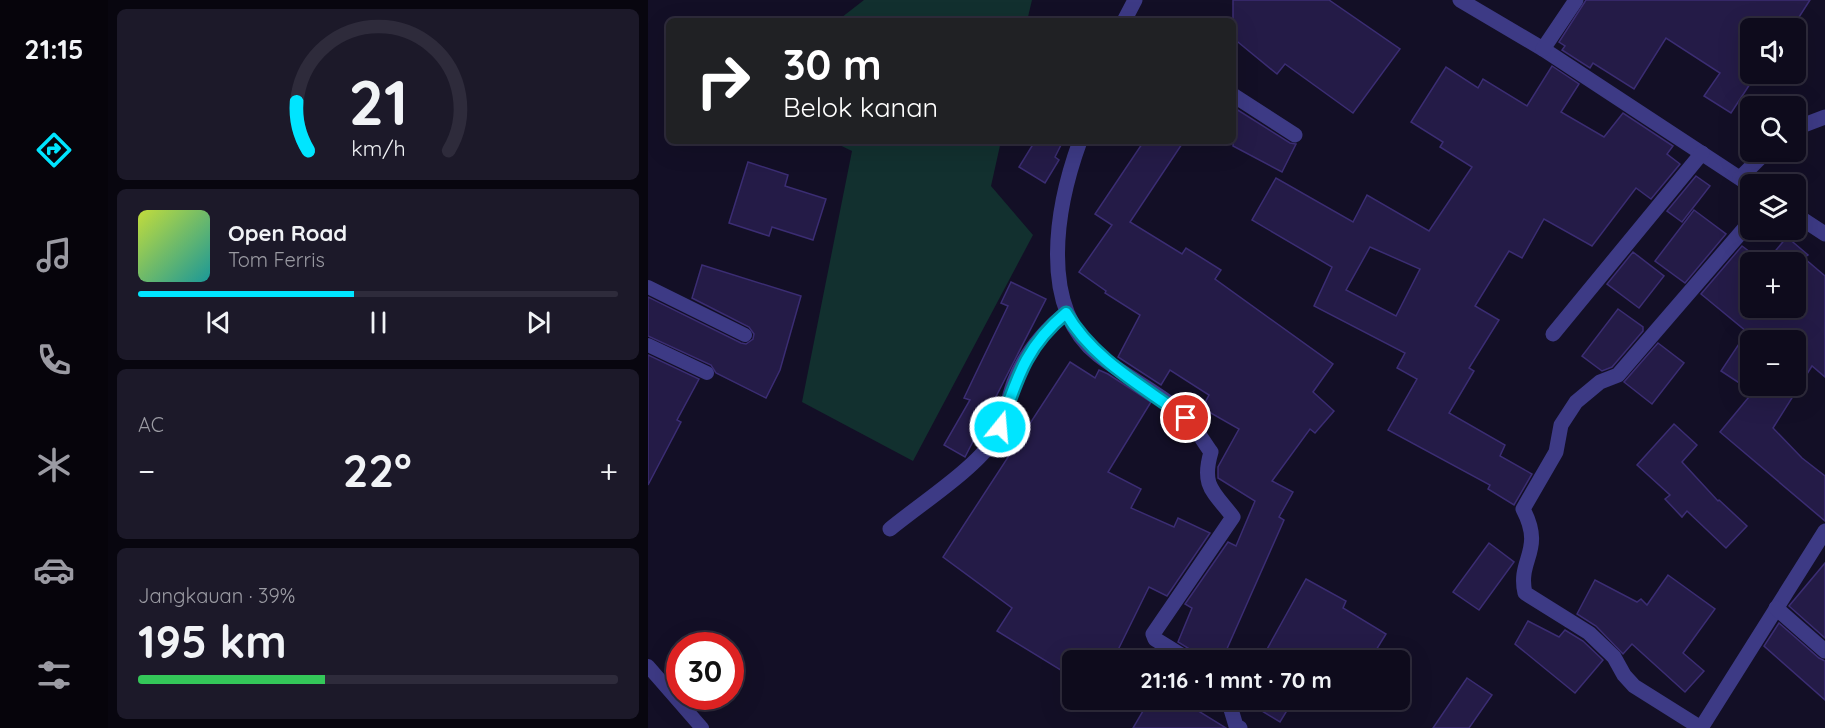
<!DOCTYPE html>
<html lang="id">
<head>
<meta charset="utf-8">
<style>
  :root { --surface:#0e0b1c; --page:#1c1929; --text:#f1f3f6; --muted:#9b9ba3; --line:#2e2b3b; --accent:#00e5ff }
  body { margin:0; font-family:Quicksand,sans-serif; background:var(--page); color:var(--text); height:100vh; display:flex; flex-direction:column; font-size:22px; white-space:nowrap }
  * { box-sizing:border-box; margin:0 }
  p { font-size:20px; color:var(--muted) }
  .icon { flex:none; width:33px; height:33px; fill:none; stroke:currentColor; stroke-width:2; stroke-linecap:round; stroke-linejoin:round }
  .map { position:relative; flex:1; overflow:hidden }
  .sheet { display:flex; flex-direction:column; gap:9px; padding:9px; background:#08060f; width:540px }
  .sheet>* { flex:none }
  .guide { position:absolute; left:18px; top:18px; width:570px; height:126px; border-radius:9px; box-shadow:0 6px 24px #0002,0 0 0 2px var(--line); background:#202124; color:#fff; overflow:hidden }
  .fabs { position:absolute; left:1092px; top:18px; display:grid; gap:12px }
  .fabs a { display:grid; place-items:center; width:66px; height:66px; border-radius:9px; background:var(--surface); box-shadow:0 6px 24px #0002,0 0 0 2px var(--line); font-size:30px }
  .speed { position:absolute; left:18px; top:632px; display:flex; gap:12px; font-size:30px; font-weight:700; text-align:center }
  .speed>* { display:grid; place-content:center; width:78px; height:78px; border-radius:50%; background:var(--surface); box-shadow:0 6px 24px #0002,0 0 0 2px var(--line); line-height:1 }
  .speed .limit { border:9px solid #d22; background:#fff; color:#111 }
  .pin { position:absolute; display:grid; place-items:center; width:51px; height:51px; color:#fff; margin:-26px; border:3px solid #fff; border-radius:50%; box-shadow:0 2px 6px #0007 }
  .me { position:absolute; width:66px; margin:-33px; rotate:17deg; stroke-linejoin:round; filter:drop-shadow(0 0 4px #0008) }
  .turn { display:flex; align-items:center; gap:21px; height:126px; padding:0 18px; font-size:27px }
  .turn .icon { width:78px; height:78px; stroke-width:2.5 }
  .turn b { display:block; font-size:42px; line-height:51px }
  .big { font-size:45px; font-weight:700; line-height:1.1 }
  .sheet .widget { flex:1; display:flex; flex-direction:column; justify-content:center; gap:9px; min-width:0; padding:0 21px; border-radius:9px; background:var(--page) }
  .sheet .dial { align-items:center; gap:0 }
  .dial svg { height:156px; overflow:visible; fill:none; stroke:var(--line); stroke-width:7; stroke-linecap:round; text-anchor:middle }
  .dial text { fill:var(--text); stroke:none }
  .song { display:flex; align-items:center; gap:18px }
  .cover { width:72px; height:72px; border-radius:9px; background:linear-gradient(135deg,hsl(70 70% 55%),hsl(180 70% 35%)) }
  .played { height:6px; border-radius:3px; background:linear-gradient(90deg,var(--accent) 45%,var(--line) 45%) }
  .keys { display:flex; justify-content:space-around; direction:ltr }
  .heat { display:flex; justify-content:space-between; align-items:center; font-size:33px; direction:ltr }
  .charge { height:9px; border-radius:4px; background:linear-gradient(90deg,#34c759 39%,var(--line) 0) }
  .trip { position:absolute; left:414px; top:650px; width:348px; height:60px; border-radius:9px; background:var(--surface); box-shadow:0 6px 24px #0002,0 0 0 2px var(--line); font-weight:700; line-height:60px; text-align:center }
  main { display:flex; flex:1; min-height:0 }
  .tab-bar { display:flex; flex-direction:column; width:108px; justify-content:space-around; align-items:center; background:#06040b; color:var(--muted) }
  .tab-bar .icon { width:42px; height:42px }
  .tab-bar .on { color:var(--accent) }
  .tab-bar b { font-size:27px; color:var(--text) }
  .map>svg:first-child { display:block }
  .green { fill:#12302f }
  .building { fill:#241b47; stroke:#3b2d73; stroke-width:1.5; fill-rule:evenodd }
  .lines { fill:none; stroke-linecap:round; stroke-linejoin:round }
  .service { stroke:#3d3a85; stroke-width:14 }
  .minor { stroke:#3d3a85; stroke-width:15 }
  .route-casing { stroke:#0095a6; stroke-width:15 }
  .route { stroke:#00e5ff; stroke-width:10 }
</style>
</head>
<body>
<main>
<nav class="tab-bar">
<b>21:15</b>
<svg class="icon on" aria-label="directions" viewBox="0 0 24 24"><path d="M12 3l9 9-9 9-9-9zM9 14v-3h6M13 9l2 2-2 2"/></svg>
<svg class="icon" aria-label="music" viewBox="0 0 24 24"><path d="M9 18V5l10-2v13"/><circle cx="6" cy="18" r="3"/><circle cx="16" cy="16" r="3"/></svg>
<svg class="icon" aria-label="phone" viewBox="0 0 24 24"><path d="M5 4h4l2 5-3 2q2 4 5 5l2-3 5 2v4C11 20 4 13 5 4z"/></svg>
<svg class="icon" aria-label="climate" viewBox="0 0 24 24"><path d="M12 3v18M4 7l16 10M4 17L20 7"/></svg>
<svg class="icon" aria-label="car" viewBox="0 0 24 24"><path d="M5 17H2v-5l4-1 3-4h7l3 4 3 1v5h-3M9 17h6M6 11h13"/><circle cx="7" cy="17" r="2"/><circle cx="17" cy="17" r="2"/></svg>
<svg class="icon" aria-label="filters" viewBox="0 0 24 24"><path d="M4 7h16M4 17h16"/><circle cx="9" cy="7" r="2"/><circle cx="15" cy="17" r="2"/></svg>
</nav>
<section class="sheet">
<div class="widget dial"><svg viewBox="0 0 100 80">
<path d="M14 69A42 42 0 1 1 86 69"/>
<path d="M14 69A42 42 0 0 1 8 44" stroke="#00e5ff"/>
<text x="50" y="56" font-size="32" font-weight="700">21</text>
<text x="50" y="72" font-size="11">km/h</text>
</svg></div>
<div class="widget">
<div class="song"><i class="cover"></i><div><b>Open Road</b><p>Tom Ferris</p></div></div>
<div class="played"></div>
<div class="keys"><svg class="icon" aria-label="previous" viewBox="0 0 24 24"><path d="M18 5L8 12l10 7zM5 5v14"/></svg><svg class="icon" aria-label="pause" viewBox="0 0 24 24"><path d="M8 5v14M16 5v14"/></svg><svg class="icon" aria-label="next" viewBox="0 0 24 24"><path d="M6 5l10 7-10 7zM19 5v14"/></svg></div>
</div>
<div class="widget"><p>AC</p>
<div class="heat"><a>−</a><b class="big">22°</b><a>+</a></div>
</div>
<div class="widget"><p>Jangkauan · 39%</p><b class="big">195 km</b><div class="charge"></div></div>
</section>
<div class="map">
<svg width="1177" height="728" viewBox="0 0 1177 728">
  <rect width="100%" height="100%" fill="#130f26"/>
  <g class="green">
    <polygon points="216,0 384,0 379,21 189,21"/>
    <polygon points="183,141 353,141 343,186 385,235 265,461 154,402 204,151"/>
  </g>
  <g class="building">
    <polygon points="585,0 681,0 752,49 705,113 637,64 629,74 585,38"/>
    <polygon points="938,0 1162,0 1144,28 1102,28 1102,84 1083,113 1056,96 1072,73 1018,38 986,89 945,63 942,68 914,50 917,46 911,42"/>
    <path d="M904,66l27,18 -18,28 43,25 19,-24 50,33 -6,8 13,10 -29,35 -15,-11 -44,58 -48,-27 -22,39 -13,-7 -34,55 24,14 -30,48 5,3 -25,42 56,32 -5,11 32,18 -18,31 -26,-16 2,-4 -102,-55 29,-51 -20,-11 8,-15 -91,-47 18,-39 -80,-47 24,-42 77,44 14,-27 62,36 43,-64 -32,-20 3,-5 -32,-20 35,-55 32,21 5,-9 44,27zM722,247l50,22 -24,47 -50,-26z"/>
    <polygon points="585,107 642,143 648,144 634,172 585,146"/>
    <polygon points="387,141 415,141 407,157 411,160 397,183 371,167"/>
    <polygon points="496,141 536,141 482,222 534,254 538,248 573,270 567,279 685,364 665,392 686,411 667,433 662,429 624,481 645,492 631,517 636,520 574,660 559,660 530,642 544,608 537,604 580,542 588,546 607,501 570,478 570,467 591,429 554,408 561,395 522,370 513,385 470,357 492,315 457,293 458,291 431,272 464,225 447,214"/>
    <polygon points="100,162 140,175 137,186 178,199 165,240 124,227 121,236 81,223"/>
    <polygon points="1048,176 1062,186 1034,222 1019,211"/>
    <polygon points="1046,210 1078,234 1037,283 1007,261"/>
    <polygon points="1139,237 1160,255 1156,258 1177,276 1177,377 1164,366 1125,428 1154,458 1177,476 1177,521 1072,432 1110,386 1148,386 1148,340 1109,340 1102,335 1102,390 1073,371 1099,332 1053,294 1094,246 1102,252 1102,308 1148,308 1148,262 1118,262"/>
    <polygon points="985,252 1016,276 991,308 959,284"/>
    <polygon points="54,265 153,296 132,370 118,398 68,373 63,365 0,336 0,297 93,343 98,344 105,339 106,334 101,327 44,298"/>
    <polygon points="363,282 398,299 317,457 296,445 322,400 316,398 360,306 353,303"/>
    <polygon points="970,309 995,327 995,331 964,367 954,371 934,356"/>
    <polygon points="1010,343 1036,363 1004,404 976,382"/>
    <polygon points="0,355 51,379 29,420 33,422 0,485"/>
    <polygon points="422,362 447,378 451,370 460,374 503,402 460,472 493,489 483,508 526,527 530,518 562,533 519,596 501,587 465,660 424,660 424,677 349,631 364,608 295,557"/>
    <polygon points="1026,424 1049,445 1034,462 1070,501 1071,500 1099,526 1078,548 1039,511 1034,517 1017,499 1022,495 989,465"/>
    <polygon points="841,543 866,562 831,610 805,592"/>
    <polygon points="1177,563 1177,638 1141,606"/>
    <polygon points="1020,575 1067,609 1035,653 1056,671 1037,692 984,644 975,654 948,626 929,614 947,580 989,602 993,599 999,605"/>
    <polygon points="658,579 698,601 695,608 738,634 722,660 613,660"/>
    <polygon points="880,621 911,637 917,630 935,641 955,660 927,693 867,644"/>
    <polygon points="1131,623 1171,658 1177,661 1177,700 1116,646"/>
    <polygon points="819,678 844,695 821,728 785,728"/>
    <polygon points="502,699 531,699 578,728 485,728"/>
    <polygon points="601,699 646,699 632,722 599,702"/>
  </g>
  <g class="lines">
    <g class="service">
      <polyline points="0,287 97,335"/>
      <polyline points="0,345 59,373"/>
      <polyline points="0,666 54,728"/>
    </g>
    <g class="minor">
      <polyline points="812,0 895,49 1102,185"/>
      <polyline points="476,21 487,0"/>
      <polyline points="895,49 928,0"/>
      <polyline points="585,95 647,135"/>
      <polyline points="1148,128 1177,117"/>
      <path d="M432,141c-23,63 -43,165 18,214 25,20 68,41 89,64 9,9 16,22 24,33 -10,34 2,39 22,65l-80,117 2,5 34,21"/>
      <polyline points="1092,178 1118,152"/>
      <polyline points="1148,215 1177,234"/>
      <path d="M1102,222l-132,153 -18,7 -24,20 -15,23 -5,27 -33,57c22,42 -6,50 2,84l64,40 25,24 10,18 10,11 67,42 124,-197"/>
      <polyline points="905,334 1054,153"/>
      <path d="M242,529c29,-24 86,-61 104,-90 11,-18 13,-38 20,-57 10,-27 30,-51 52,-69"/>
      <polyline points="1128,608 1177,651"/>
      <polyline points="575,699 582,706 588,726 592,728"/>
    </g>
  </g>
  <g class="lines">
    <defs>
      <path id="route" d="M352,427c17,-48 25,-80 66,-114 27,47 77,73 120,105"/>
    </defs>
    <use href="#route" class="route-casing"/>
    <use href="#route" class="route"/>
  </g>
</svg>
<div class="fabs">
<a><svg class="icon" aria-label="sound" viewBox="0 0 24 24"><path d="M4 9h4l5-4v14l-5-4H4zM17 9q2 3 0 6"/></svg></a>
<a><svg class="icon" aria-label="search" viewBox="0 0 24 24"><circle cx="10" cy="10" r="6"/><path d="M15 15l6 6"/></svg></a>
<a><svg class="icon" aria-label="layers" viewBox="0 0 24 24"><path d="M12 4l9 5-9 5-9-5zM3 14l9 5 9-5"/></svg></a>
<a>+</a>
<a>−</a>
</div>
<div class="speed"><div class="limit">30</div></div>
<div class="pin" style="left:538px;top:418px;background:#d93025"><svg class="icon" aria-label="arrive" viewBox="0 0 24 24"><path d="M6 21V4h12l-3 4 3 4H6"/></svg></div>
<svg class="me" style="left:352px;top:427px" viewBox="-20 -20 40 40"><circle r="17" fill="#00e5ff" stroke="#fff" stroke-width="3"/><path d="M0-11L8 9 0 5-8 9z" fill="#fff"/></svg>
<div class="trip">21:16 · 1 mnt · 70 m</div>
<div class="guide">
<div class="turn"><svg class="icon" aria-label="right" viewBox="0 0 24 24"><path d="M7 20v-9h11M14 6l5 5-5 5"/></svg><div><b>30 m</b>Belok kanan</div></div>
</div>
</div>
</main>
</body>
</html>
